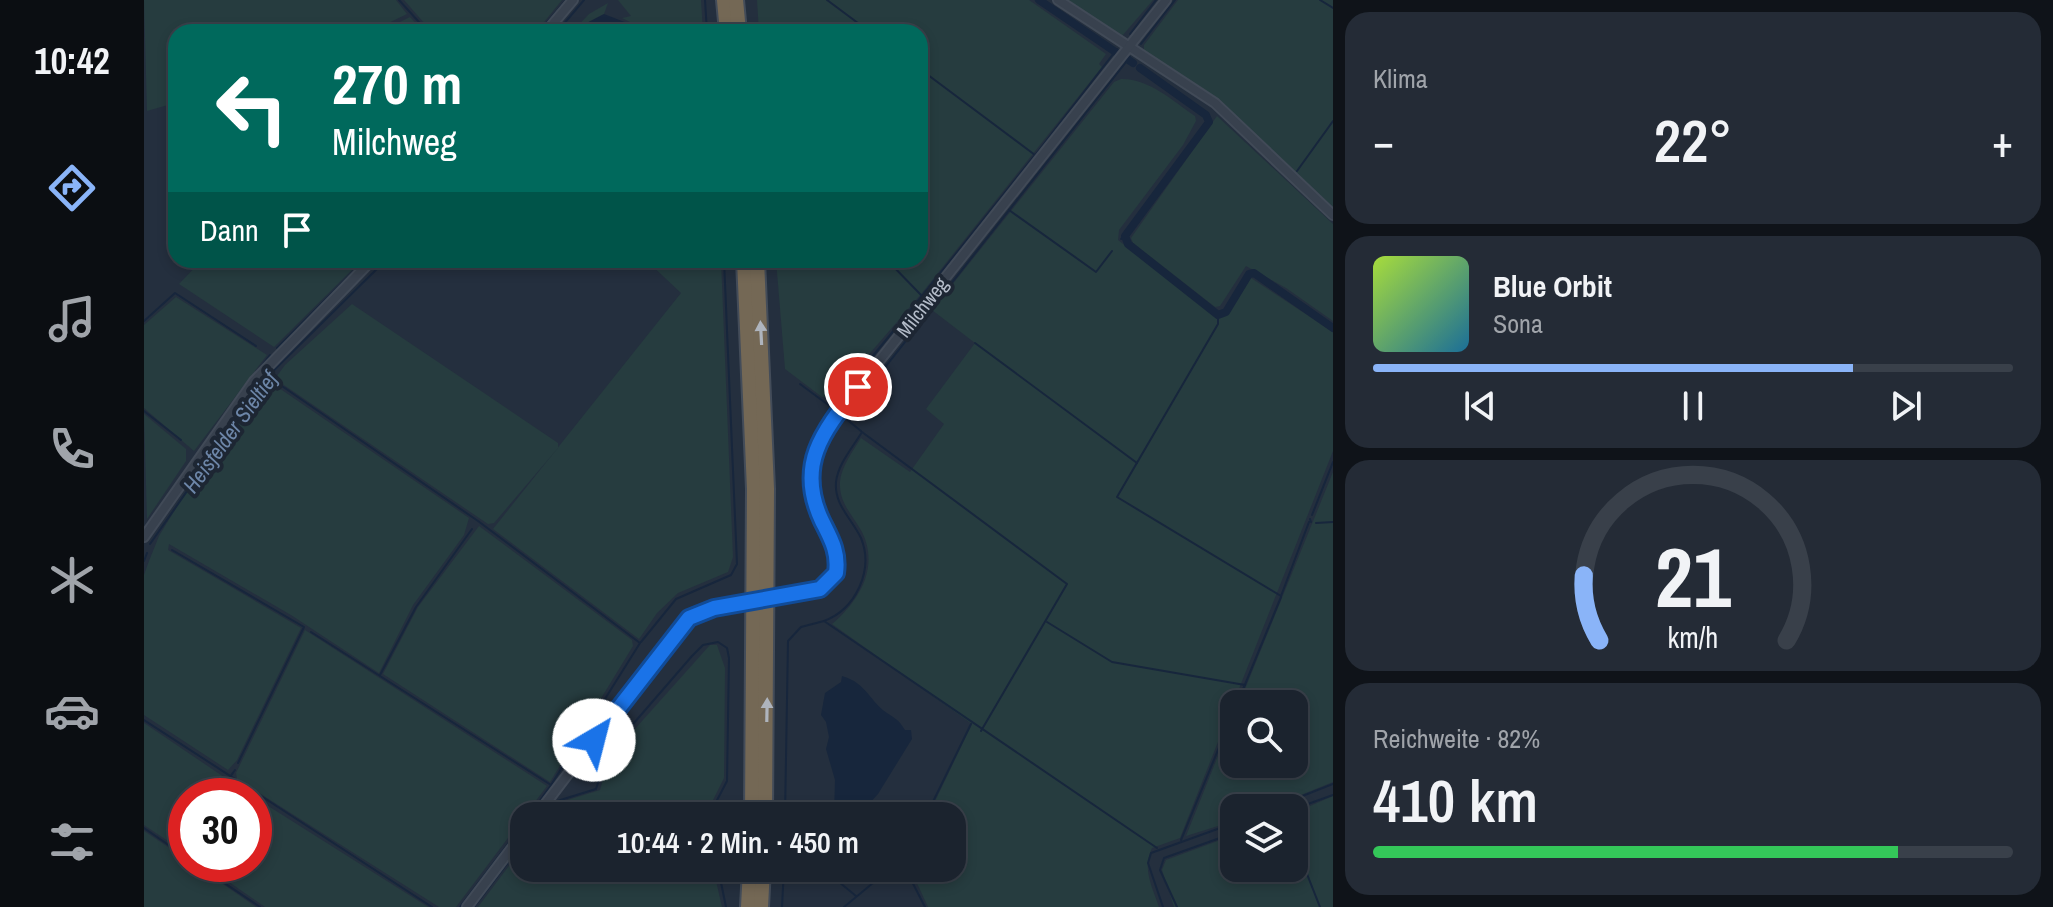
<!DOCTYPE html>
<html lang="de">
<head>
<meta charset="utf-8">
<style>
  :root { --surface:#1b232e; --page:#242b36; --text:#f1f3f6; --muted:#a0a4aa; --line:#39404a; --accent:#8ab4f8 }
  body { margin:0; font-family:"Archivo Narrow",sans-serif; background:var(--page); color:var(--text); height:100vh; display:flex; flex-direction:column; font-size:30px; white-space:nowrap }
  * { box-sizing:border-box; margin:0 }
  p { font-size:26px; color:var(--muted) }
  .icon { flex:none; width:44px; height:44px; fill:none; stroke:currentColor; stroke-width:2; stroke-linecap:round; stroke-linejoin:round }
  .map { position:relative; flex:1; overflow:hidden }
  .panel { display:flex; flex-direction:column; gap:12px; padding:12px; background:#0f1319; width:720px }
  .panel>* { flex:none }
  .hud { position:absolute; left:24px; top:24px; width:760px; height:244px; border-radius:24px; box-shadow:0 4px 12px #0003,0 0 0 2px var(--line); background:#00695c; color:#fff; overflow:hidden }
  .controls { position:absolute; left:1076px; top:690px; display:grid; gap:16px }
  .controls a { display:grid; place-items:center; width:88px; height:88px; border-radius:16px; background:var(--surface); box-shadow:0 4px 12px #0003,0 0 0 2px var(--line); font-size:40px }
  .speed { position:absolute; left:24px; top:778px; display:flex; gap:16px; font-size:40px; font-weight:700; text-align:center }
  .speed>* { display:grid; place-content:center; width:104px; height:104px; border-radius:50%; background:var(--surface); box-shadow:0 4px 12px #0003,0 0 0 2px var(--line); line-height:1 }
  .speed .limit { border:12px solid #d22; background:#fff; color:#111 }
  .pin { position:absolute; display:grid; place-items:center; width:68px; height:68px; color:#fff; margin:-34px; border:4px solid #fff; border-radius:50%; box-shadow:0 2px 8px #0007 }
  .me { position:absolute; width:88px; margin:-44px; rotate:37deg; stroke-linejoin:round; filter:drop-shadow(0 0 6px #0008) }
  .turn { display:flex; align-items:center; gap:28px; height:168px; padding:0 32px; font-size:36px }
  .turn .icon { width:104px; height:104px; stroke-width:2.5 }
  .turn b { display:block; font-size:56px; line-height:68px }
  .then { display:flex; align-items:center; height:76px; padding:0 32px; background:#0003; gap:16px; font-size:30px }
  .big { font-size:60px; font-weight:600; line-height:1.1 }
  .panel .widget { flex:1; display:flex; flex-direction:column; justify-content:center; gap:12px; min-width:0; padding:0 28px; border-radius:24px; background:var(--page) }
  .panel .dial { align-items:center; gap:0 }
  .dial svg { height:208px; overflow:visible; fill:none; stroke:var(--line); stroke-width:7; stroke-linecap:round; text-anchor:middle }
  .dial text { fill:var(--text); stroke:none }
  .song { display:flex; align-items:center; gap:24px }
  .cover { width:96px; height:96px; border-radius:12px; background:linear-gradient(135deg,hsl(80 70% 55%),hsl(200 70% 35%)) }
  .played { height:8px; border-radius:4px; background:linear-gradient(90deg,var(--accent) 75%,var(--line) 75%) }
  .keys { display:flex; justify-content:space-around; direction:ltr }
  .heat { display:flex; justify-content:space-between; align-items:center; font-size:44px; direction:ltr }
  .charge { height:12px; border-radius:6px; background:linear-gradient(90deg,#34c759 82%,var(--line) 0) }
  .trip { position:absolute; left:366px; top:802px; width:456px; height:80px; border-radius:24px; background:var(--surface); box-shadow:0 4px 12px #0003,0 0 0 2px var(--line); font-weight:600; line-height:80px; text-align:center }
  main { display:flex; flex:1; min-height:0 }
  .menu { display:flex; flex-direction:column; width:144px; justify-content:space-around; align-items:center; background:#0b0e12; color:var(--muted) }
  .menu .icon { width:56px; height:56px }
  .menu .on { color:var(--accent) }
  .menu b { font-size:36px; color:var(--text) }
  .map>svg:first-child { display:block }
  .green { fill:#263c3f }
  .water { fill:#17263c }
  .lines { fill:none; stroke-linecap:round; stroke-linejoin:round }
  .stream { stroke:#17263c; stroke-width:2 }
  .canal { stroke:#17263c; stroke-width:8 }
  .street-casing { stroke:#414a57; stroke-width:12 }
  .highway-casing { stroke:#434c59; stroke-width:18 }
  .street { stroke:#38414e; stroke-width:8 }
  .highway { stroke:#746855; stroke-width:14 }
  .street-bridge-casing { stroke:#414a57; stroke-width:12; stroke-linecap:butt }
  .street-bridge { stroke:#38414e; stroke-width:8 }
  .oneway { fill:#aeb4bd }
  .route-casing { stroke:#114b97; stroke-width:20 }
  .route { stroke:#1a73e8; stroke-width:14 }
  .labels { text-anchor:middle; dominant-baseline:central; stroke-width:8; stroke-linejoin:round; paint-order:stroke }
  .street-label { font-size:20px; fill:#b4bcc9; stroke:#1d2633 }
  .water-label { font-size:22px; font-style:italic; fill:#6d86a8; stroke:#1d2633 }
</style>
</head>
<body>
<main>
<nav class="menu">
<b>10:42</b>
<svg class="icon on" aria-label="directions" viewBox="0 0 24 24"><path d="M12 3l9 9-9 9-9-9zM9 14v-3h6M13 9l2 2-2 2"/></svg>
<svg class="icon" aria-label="music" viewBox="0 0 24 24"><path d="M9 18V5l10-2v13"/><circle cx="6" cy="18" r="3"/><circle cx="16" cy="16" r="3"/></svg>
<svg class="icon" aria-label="phone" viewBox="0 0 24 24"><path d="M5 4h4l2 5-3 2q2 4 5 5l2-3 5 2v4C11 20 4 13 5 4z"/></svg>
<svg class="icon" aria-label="climate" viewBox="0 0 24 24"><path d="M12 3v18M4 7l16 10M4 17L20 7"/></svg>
<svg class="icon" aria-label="car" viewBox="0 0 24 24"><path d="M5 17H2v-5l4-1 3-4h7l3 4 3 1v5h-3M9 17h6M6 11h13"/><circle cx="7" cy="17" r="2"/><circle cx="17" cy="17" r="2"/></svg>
<svg class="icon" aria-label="filters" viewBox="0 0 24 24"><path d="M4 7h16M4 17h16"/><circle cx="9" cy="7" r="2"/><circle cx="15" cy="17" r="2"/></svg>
</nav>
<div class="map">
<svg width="1189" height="907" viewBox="0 0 1189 907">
  <rect width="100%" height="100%" fill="#242f3e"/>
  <g class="green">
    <polygon points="0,0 252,0 263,14 226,32 158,32 154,27 131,32 32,32 32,128 24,105 3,111"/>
    <polygon points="260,0 418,0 392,32 288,32"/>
    <polygon points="474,0 557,0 559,32 506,32 478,18 487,16"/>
    <polygon points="613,0 885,0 962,54 955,64 958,67 778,293 689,396 678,397 641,369 632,260 776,260 776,32 615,32"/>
    <polygon points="920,0 1009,0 978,36"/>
    <polygon points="1034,0 1189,0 1189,207 1072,98 1000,51 1000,45"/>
    <polygon points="464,3 460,14 439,25 435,32 428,32 445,14"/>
    <polygon points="266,17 280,32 236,32"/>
    <path d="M977,79c27,-1 52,22 74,37l1,5 -13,24 -64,85 -1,10 98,77 12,-3 23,-36 82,54v119l-153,387 -28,10c-10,21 0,38 7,59h-231l-18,-39h42v-52h-24l44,-92 -140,-100c26,-22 48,-56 30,-92 -9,-17 -23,-28 -22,-50 1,-15 13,-31 21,-44l49,34 34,-48 -18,-15 49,-66 -43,-33 182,-228z"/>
    <polygon points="1073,116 1189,224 1189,321 1142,288 1102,266 1076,306 1071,307 989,243 987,238"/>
    <polygon points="58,260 218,260 130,347 35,284"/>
    <polygon points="502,260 577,260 589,557 584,572 534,593 513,613 495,639 349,529 537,293"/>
    <polygon points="32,297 123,355 50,451 0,408 0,325"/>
    <polygon points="208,304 414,443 414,448 350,523 344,524 137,383 133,376 141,365"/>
    <polygon points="124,385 132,386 325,518 320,535 269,605 235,673 147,615 25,544 24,550 157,628 93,760 84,770 0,715 0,575 5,561 15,536 40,495"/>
    <polygon points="0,414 42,449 42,461 3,519"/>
    <polygon points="1189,472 1189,782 1125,808 1090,808 1090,821 1042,836 1090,716 1090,764 1150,764 1150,704 1095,704"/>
    <polygon points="335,526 488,640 489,646 406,782 239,674 274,607"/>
    <polygon points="161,630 403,786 312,907 295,907 93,779 92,773"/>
    <polygon points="566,645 573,645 581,668 580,778 567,804 566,816 403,816 417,802 456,790 465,758"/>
    <polygon points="0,723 108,796 42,796 42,853 0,825"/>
    <polygon points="1189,796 1189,907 1030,907 1018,870 1022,860 1090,835 1090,868 1150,868 1150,813"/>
    <polygon points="110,797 284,907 121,907 59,864 110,864"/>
    <polygon points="0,831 42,859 42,864 50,864 112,907 0,907"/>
    <polygon points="380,846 380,868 569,868 578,907 334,907"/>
  </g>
  <g class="water">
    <polygon points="460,14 506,32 435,32 439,25"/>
    <path d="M698,676c25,7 28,26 45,37 9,6 12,7 18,17h6l1,9 -34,55 -20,22h-24l1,-36 -9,-31 3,-12 -3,-15 -5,-7 4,-22 16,-11z"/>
  </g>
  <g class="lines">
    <g class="stream">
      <polyline points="255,0 284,32"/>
      <polyline points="561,0 563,32"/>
      <polyline points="683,0 726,32"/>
      <polyline points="1176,0 1189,8"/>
      <polyline points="395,32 422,0"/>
      <polyline points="413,32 440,0"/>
      <polyline points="986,34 1012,0"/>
      <polyline points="997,44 1031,0"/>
      <polyline points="776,69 891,155 778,296"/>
      <polyline points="892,154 973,49"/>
      <polyline points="1153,171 1189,121"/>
      <polyline points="865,210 952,272 968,251"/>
      <polyline points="977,239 981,236"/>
      <polyline points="1074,315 1074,324 973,497 1137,596 1165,522"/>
      <polyline points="0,321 31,293 112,346"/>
      <polyline points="831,343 993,463"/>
      <polyline points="133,348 221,260"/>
      <polyline points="113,372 126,355"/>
      <polyline points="135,384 334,521 496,643 407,785"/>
      <polyline points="656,384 687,407 778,296 743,260"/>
      <polyline points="0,411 37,440"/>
      <polyline points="717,431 701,418 986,57"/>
      <polyline points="1168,515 1189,462"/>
      <polyline points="1166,519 1167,522"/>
      <polyline points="1172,523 1189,522"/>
      <polyline points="0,529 94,397"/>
      <polyline points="6,544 123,377 242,260"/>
      <polyline points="28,550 160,627 94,763"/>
      <polyline points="0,561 3,553"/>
      <path d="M680,621c32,-12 50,-51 37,-83 -9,-19 -27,-33 -25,-56 2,-18 17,-35 26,-50l205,152 -86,147"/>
      <polyline points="903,622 968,662 1101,685"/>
      <polyline points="167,632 407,785 385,816"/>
      <polyline points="497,642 532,599 587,575 593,564 580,260"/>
      <polyline points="236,675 272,607 328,529"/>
      <polyline points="1093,704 1137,597"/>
      <polyline points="0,720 288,907"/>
      <polyline points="86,777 91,770"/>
      <polyline points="410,802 452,789 464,753 548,656 559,645 574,642 583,648 585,658 583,781 570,806 570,816"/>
      <polyline points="1128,808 1189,784"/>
      <polyline points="1150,809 1189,795"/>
      <polyline points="399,816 403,811"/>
      <polyline points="641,816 644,641 657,627 680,621 1013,848"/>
      <polyline points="782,816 827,724"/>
      <polyline points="0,828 42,857"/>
      <polyline points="1037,840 1090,711"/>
      <polyline points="1150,841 1176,907"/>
      <polyline points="52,864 116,907"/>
      <polyline points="574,868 582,907"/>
      <polyline points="678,868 712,896"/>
      <polyline points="761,868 781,907"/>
      <polyline points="316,907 380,823"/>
      <polyline points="330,907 380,841"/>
      <polyline points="638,907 640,868"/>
      <polyline points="700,907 747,868"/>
      <polyline points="1019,907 1004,863 1007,853 1090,823"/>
      <polyline points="1033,907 1016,870 1020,858 1090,833"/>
    </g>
    <g class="canal">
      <polyline points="895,0 973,53"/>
      <polyline points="983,59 989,63"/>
      <polyline points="996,68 1062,115 1065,122 981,236 984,244 1074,315 1082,312 1105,274 1110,273 1189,328"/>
    </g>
    <defs>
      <g id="street">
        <polyline points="914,0 1071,103 1189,215"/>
        <polyline points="402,32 429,0"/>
        <polyline points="0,537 110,381 228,260"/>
        <path d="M648,595l28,-6 16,-16c3,-19 -3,-31 -12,-48 -19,-39 -15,-69 9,-106l333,-419"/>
        <polyline points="392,816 537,626 555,613 590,605"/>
        <polyline points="323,907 380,832"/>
      </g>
      <g id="highway">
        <polyline points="580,0 583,32"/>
        <polyline points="592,0 595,32"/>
        <polyline points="600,260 610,489 608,816"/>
        <polyline points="613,260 623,489 621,816"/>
        <polyline points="604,907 606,868"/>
        <polyline points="617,907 619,868"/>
      </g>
    </defs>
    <use href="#street" class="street-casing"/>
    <use href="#highway" class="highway-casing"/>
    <use href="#street" class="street"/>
    <use href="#highway" class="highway"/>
    <defs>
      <polyline id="street-bridge" points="590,605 648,595"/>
    </defs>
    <use href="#street-bridge" class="street-bridge-casing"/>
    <use href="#street-bridge" class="street-bridge"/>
  </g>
  <defs><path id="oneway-solid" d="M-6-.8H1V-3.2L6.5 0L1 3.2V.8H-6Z" transform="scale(2)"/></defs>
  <g class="oneway">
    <use href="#oneway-solid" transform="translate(617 333) rotate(-93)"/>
    <use href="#oneway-solid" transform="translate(623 710) rotate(-89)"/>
  </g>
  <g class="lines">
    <defs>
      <path id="route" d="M450,740l95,-122 25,-10 106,-19 16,-16c3,-21 -5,-34 -14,-52 -27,-57 2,-91 36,-134"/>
    </defs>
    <use href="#route" class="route-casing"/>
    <use href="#route" class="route"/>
  </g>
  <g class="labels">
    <g class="street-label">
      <text transform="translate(778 307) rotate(-52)">Milchweg</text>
    </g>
    <g class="water-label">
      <text transform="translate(86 432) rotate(-54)">Heisfelder Sieltief</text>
    </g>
  </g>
</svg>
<div class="controls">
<a><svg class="icon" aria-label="search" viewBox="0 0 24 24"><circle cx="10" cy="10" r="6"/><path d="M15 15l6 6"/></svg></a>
<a><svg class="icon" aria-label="layers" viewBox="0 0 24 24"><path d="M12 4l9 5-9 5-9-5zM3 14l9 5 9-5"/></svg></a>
</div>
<div class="speed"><div class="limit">30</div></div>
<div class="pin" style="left:714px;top:387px;background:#d93025"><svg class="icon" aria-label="arrive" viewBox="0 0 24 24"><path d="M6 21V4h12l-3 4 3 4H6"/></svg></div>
<svg class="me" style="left:450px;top:740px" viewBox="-20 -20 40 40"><circle r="19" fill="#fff"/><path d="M0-13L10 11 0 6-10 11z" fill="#1a73e8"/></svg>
<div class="trip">10:44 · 2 Min. · 450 m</div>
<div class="hud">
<div class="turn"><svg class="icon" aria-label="left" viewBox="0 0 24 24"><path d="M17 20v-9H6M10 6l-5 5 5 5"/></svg><div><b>270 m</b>Milchweg</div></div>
<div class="then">Dann<svg class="icon" aria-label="arrive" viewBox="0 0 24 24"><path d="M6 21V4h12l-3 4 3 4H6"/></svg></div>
</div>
</div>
<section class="panel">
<div class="widget"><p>Klima</p>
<div class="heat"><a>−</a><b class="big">22°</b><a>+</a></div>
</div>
<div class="widget">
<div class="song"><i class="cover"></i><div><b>Blue Orbit</b><p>Sona</p></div></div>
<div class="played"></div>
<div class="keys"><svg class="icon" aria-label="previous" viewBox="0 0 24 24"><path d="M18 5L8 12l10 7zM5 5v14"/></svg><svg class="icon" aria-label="pause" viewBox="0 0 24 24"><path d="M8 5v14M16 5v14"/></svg><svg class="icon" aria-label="next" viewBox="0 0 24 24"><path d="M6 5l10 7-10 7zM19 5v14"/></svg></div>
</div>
<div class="widget dial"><svg viewBox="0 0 100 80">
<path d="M14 69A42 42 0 1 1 86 69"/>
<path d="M14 69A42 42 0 0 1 8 44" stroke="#8ab4f8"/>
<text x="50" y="56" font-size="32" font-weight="700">21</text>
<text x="50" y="72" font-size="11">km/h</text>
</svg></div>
<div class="widget"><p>Reichweite · 82%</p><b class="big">410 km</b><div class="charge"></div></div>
</section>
</main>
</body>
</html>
